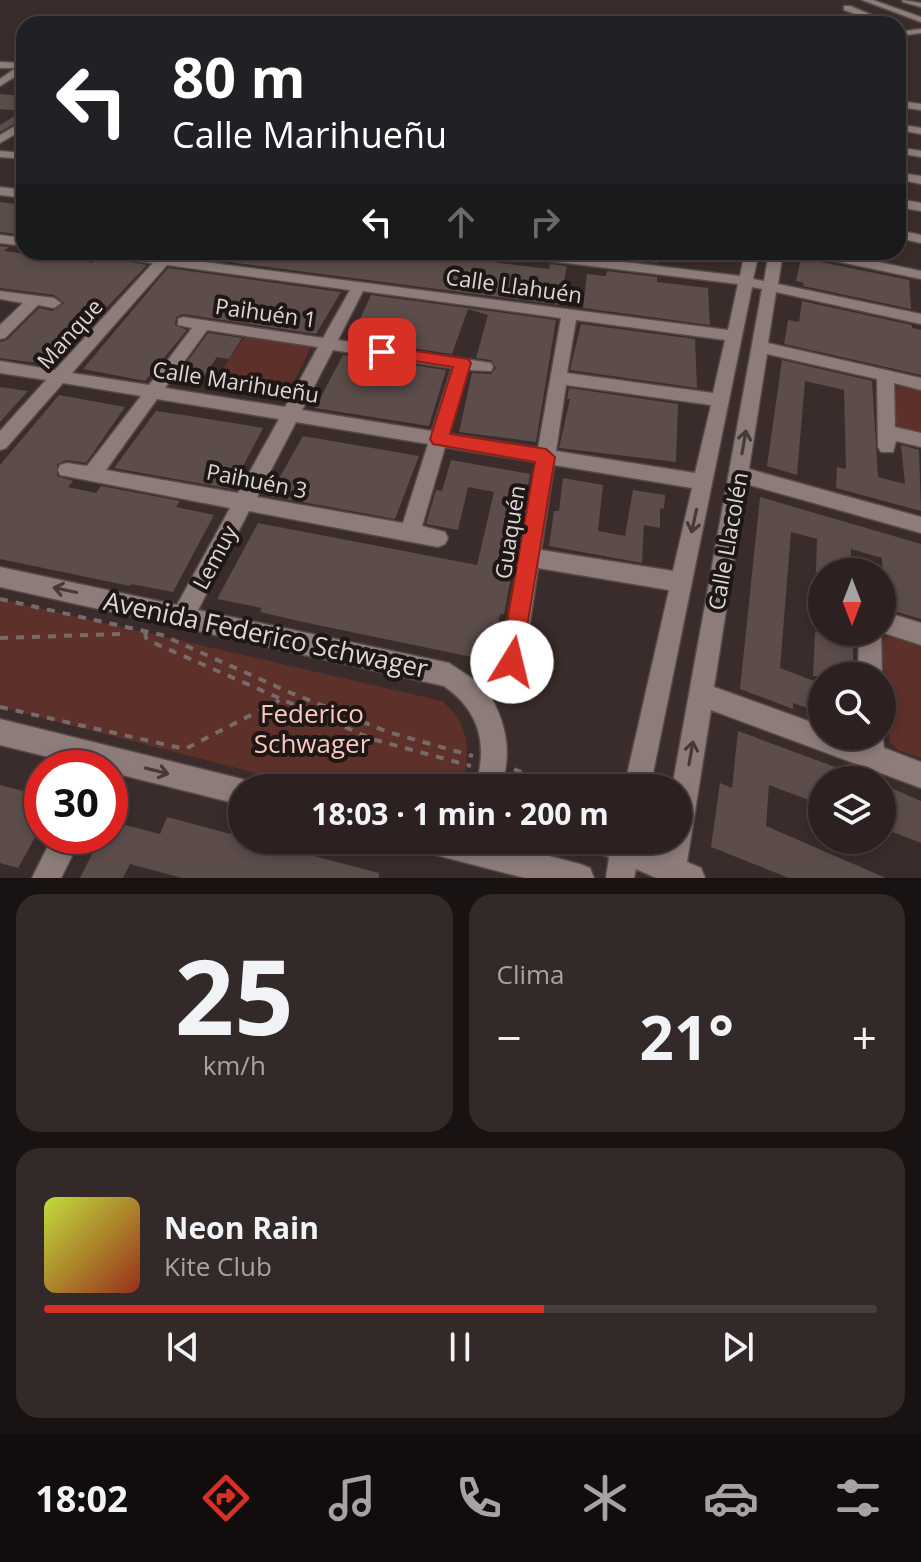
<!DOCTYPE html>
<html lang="es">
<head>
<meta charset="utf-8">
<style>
  :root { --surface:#2c2120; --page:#342929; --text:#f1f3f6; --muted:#a6a3a5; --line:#483e3e; --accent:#d93025 }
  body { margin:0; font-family:"Open Sans",sans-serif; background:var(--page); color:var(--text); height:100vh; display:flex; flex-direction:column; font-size:30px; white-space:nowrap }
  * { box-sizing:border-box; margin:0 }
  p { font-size:26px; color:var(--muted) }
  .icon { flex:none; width:44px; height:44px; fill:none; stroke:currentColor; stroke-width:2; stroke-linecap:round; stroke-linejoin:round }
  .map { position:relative; height:878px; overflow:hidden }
  .side { display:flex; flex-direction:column; gap:16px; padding:16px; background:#181212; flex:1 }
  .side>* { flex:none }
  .top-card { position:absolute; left:16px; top:16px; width:890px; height:244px; border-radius:24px; box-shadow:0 4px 12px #0003,0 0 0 2px var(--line); background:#202124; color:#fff; overflow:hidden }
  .needle { width:52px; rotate:180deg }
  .fabs { position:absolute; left:808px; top:558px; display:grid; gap:16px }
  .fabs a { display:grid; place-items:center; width:88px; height:88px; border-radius:50%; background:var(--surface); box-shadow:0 4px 12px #0003,0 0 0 2px var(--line); font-size:40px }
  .speed { position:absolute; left:24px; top:750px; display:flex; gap:16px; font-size:40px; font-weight:700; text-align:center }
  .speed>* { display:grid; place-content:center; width:104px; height:104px; border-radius:50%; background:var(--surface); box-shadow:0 4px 12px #0003,0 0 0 2px var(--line); line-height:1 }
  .speed .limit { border:12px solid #d22; background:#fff; color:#111 }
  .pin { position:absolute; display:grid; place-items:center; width:68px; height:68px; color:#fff; margin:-34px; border-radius:16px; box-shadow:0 4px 12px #0006 }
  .me { position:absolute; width:88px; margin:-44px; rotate:9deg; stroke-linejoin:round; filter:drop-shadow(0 0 6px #0008) }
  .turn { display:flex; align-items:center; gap:28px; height:168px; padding:0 24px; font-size:36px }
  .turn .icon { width:104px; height:104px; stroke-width:2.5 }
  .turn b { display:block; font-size:56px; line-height:68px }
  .lanes { display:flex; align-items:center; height:76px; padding:0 24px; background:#0003; justify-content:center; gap:40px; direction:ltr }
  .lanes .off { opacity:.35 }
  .big { font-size:60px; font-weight:700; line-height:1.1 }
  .side .card { flex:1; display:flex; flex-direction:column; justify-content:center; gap:12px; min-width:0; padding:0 28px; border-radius:24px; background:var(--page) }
  .side .dial { align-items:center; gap:0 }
  .dial b { font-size:104px; line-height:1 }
  .song { display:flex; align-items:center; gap:24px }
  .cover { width:96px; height:96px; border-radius:12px; background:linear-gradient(135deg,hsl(70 70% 55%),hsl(10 70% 35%)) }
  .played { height:8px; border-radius:4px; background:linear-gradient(90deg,var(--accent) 60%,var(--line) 60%) }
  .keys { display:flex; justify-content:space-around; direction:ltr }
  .heat { display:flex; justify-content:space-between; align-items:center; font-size:44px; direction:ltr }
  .side .tiles { flex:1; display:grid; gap:16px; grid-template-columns:1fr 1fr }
  .card:last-child { grid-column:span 2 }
  .trip { position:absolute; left:228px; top:774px; width:464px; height:80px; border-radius:40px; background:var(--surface); box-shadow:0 4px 12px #0003,0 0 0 2px var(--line); font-weight:700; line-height:80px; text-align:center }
  .menu { display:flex; height:128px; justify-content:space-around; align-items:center; background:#120d0d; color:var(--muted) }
  .menu .icon { width:56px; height:56px }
  .menu .selected { color:var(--accent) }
  .menu b { font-size:36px; color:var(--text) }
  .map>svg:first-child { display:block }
  .green { fill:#5d302a }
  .building { fill:#5c4d4b }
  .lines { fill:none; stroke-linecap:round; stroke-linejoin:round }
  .minor-casing { stroke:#564b49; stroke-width:3 }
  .path { stroke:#776a69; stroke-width:4; stroke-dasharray:8 8; stroke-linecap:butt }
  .minor { fill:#8d7c7a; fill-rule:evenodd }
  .oneway { stroke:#443a38 }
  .route { fill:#d93025; stroke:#8d1f18; stroke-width:2 }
  .labels { text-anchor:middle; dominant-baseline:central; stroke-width:8; stroke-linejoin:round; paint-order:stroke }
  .street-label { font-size:22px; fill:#dfd5d4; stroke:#1d1715 }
  .near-street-label { font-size:26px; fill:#dfd5d4; stroke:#1d1715 }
  .near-park-label { font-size:26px; fill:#fcc7be; stroke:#1d1715 }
</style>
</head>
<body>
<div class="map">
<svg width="921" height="878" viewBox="0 0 921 878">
  <rect width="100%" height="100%" fill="#3a2c2a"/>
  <g class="green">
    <polygon points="245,336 312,345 287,396 282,399 209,390"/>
    <path d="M901,385l20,4v48c-34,-11 -27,-15 -30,-48z"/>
    <path d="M0,599l442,102c28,22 30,55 18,87h-146l-314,-81z"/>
    <polygon points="894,633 921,642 921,758 898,750 890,742 881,640"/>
  </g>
  <g class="building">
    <polygon points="0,94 24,96 24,118 0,132 0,125 22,111 0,109"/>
    <polygon points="0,202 24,205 24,235 0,232"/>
    <polygon points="0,246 9,247 4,251 69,260 93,263 94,256 147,265 53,364 21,361 0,358 0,342 7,340 39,308 53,311 64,303 54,295 0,288"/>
    <polygon points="177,252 409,252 549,269 550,264 567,266 559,305 176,255"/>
    <polygon points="609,252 641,255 642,252 658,252 658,263 609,257"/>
    <polygon points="801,258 909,280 911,309 803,286 804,283 796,281"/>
    <polygon points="168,268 341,292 316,334 182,314 176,317 175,325 187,330 145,381 83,369"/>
    <polygon points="607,271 657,277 657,282 708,288 710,325 583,308 587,274 606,276"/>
    <polygon points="371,295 556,320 536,442 459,432 472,373 491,374 496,368 491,360 476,358 488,315 468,309 452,354 351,339"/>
    <polygon points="802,301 912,325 912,328 921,330 921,375 784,344 788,320 799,322"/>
    <polygon points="581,324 695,339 697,388 570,370"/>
    <polygon points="208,333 242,338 229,359 217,357 197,387 172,383"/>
    <polygon points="343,355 446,370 429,426 315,408"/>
    <polygon points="782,360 872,381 878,477 905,484 901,445 919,450 921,511 836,488 837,467 846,469 844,390 805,381 797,475 767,466"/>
    <polygon points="0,387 28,391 0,422"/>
    <polygon points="569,388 678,404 676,462 559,448 570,399 567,399"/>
    <polygon points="59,395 125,407 86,463 67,460 57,464 57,476 73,481 68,487 96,493 101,486 180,501 176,507 214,515 173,592 131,584 130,586 0,559 0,465"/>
    <polygon points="156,411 190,416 263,428 231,489 114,468"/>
    <polygon points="303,436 419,456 395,519 269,496"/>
    <polygon points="451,460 530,474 504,614 500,614 491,661 303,622 260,612 262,608 217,599 258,523 477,565 494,492 468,487 458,530 426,524 436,490 442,491"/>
    <polygon points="563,478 603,485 598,531 625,536 633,490 665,495 664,509 660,508 660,528 644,525 642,563 549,546 554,511 559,511"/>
    <polygon points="760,497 921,544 921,619 884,608 882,558 851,549 851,572 816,572 817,539 791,532 780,668 822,684 822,713 793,703 793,709 740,689"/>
    <polygon points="815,632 853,632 853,676 813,676"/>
    <polygon points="738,731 865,778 822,780 822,805 769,785 766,826 886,878 789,878 711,847 720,783 732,788"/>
    <polygon points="882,784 921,801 921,843 882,828"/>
    <polygon points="0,785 42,796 42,825 18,868 0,863"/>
    <polygon points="167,817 242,837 242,840 253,840 379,873 379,878 182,878 130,864 123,878 80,878 101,836 110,836 110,821 160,834"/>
  </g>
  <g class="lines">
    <defs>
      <g id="minor">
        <polygon points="862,0 873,0 921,17 921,22"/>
        <polygon points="902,0 921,3 921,7 903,2"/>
        <polygon points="844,6 850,6 894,24 883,24 844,10"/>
        <polygon points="921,29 921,33 898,36 898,32"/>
        <polygon points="0,62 24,63 24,71 0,86 0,79 16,68 0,68"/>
        <polygon points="898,101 921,104 921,110 898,107"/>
        <polygon points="24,121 24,129 0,143 0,135"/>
        <polygon points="898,124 921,128 921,134 898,130"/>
        <polygon points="898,147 921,151 921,157 898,153"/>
        <polygon points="0,151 24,153 24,159 0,157"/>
        <polygon points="898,173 921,176 921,184 898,179"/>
        <polygon points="0,187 24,190 24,198 0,195"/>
        <polygon points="898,199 921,203 921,211 898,207"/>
        <polygon points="898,230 921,235 921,243 898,238"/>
        <polygon points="0,235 24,238 24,246 0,243"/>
        <path d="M92,252l68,4 3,-4h11l-1,6 555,72 10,-46 -229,-28 -7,-4h40l198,24 5,-24h14l-6,27 11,2 5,-29h14l-5,32 143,30v10l-145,-32 -8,51 153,35v12l-27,-7 1,44 26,6v14l-25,-6 -3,11h-12l-3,-5 -1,-68 -110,-25 -18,115 172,48v16l-175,-49 -32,203 108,39v10h28l8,3v-3h24v-4l2,16 37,14v26l-210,-78 -24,152 14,6 4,10h-49l-20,-9 -2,9h-28l3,-21 -18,-7 -4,-10h53l20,11 2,-11h16v-52h-6l90,-499 -10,-2 -102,501h-26l45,-198 -131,-22 -14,94 -12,20 -20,17c16,30 19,56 9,89h-26c13,-42 6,-76 -31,-102l-444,-99v-20l177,38 53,-97 -170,-33 -2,-5 2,-5 7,-2 20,3 54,-70 -78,-13 -57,65 -6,2v-19l46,-51 -46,-7v-12l55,9 98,-107 -54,-7zM167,265l183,25 -27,48 -140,-21 -5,2v6l14,3 -43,57 -77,-12zM363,291l198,27 -23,130 -89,-14 19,-64 23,1 2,-4 -2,-4 -153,-23zM576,320l149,20 -12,53 -146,-20zM207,330l111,17 -33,60 -120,-19zM333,350l119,18 -20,63 -130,-21zM566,385l145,20 -16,68 -139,-22zM157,399l122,20 -41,74 -132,-23zM296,422l132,22 -25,79 -146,-26zM445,447l91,15 -35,196 -25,23 -27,-18 -251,-53 51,-99 189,36 7,-3 3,-6 -3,-6 -23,-6zM554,465l138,23 -19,83 -132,-21z"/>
        <polygon points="805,252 831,252 921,271 921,279 812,256"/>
        <polygon points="0,291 54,298 61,303 54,308 38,305 5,338 0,339 0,325 23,303 0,299"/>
        <polygon points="882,611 921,623 921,645 881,632 882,676 858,676 859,632 882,632"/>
        <polygon points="0,719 242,779 251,783 254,788 242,788 242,805 110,772 110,768 93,768 0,745"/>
        <polygon points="53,836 82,836 61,878 32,878"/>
        <polygon points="418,840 487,840 580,864 590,868 594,878 525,878 432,854 422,850"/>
      </g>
    </defs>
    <use href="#minor" class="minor-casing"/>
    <g class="path">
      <polyline points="0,599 162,635 291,693 388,732 473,756"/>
      <polyline points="145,632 146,638 154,643 372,739 471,766"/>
      <polyline points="0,638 120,634 120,626"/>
      <polyline points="0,707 185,749 282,699"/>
      <polyline points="514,769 559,788"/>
    </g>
    <use href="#minor" class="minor"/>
  </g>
  <defs><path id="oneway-shaft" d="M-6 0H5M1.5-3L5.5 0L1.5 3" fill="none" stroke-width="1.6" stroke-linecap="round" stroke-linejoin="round" transform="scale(2)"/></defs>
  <g class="oneway">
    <use href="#oneway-shaft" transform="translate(744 442) rotate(-80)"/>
    <use href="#oneway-shaft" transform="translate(694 521) rotate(102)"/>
    <use href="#oneway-shaft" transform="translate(65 590) rotate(-168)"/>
    <use href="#oneway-shaft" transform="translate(691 753) rotate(-80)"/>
    <use href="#oneway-shaft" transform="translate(157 771) rotate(14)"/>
  </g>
  <polygon class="route" points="382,346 468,359 471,363 450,434 546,449 555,457 520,670 512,673 503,670 500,662 535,462 433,444 430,439 453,367 377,355 374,352"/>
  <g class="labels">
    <g class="street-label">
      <text transform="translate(514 285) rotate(8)">Calle Llahuén</text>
      <text transform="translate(266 312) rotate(8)">Paihuén 1</text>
      <text transform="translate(69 333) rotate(-48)">Manque</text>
      <text transform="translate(236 381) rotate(9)">Calle Marihueñu</text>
      <text transform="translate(257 480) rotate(11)">Paihuén 3</text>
      <text transform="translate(509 532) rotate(-81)">Guaquén</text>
      <text transform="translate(727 541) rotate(-80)">Calle Llacolén</text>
      <text transform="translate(214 557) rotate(-62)">Lemuy</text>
    </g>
    <g class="near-street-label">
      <text transform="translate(266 634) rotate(12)">Avenida Federico Schwager</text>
    </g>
    <g class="near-park-label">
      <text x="312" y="713">Federico<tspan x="312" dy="30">Schwager</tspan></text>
    </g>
  </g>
</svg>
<div class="fabs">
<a><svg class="needle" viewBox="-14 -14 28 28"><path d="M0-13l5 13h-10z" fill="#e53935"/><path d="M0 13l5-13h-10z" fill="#a6a3a5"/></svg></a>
<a><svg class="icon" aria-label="search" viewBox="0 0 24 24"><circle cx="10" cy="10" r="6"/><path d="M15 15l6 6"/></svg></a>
<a><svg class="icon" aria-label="layers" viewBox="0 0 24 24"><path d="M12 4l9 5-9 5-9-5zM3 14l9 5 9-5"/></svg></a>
</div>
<div class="speed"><div class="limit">30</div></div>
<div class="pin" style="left:382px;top:352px;background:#d93025"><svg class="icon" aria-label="arrive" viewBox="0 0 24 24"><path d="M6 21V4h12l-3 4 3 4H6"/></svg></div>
<svg class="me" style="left:512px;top:662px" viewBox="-20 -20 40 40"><circle r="19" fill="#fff"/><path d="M0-13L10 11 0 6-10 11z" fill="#d93025"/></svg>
<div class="trip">18:03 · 1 min · 200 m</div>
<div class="top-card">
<div class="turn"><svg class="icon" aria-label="left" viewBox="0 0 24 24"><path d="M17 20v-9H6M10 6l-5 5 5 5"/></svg><div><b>80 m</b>Calle Marihueñu</div></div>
<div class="lanes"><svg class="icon" aria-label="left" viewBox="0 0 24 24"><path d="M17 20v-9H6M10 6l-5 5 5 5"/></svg><svg class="icon off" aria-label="ahead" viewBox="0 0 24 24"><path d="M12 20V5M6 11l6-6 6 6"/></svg><svg class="icon off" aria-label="right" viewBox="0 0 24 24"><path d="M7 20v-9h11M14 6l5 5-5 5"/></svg></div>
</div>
</div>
<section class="side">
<div class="tiles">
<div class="card dial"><b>25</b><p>km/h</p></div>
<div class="card"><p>Clima</p>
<div class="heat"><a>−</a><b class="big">21°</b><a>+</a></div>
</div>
<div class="card">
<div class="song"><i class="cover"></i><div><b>Neon Rain</b><p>Kite Club</p></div></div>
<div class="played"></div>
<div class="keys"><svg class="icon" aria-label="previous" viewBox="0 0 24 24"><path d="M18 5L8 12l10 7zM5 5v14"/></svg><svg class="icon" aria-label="pause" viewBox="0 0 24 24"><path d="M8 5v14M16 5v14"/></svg><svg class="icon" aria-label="next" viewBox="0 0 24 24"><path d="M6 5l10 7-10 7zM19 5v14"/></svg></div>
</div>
</div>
</section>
<nav class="menu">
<b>18:02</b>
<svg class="icon selected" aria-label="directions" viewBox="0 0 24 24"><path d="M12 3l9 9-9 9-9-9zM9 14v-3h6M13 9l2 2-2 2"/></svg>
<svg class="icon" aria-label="music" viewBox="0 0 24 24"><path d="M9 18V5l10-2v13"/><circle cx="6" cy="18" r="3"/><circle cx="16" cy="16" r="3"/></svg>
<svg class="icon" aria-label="phone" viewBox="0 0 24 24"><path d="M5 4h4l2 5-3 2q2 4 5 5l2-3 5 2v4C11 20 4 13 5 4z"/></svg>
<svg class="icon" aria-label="climate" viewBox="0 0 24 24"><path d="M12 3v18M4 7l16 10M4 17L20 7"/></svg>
<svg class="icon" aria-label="car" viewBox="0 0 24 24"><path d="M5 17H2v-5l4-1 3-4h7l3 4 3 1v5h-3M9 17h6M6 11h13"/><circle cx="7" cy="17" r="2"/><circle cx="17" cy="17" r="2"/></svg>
<svg class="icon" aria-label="filters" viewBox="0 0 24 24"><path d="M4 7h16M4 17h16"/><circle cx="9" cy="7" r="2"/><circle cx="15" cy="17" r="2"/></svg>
</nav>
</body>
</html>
